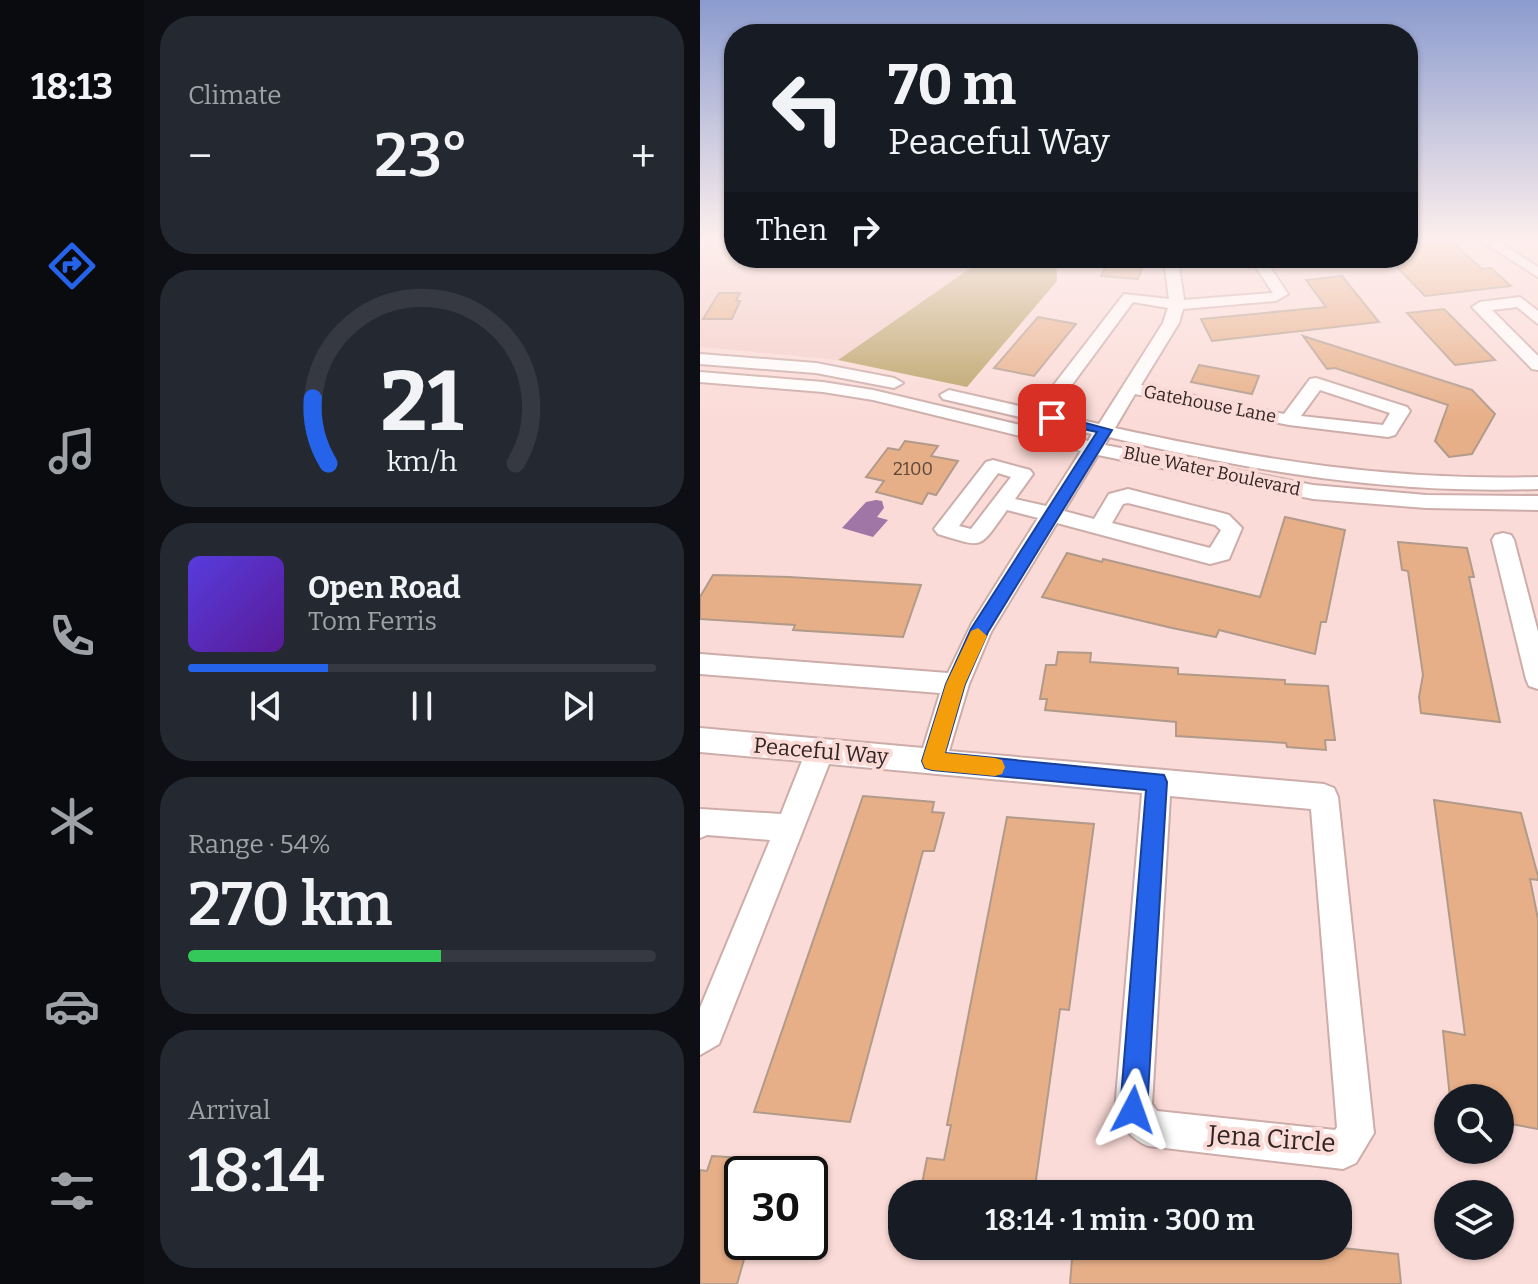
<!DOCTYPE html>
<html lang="en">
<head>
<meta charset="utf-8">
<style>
  :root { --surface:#171b24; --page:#242831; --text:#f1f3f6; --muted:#9ea1a6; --line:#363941; --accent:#2563eb }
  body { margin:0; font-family:Bitter,serif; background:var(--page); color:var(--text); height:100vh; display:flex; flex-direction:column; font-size:30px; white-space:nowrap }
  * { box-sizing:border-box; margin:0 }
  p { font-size:26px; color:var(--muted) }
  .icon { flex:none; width:44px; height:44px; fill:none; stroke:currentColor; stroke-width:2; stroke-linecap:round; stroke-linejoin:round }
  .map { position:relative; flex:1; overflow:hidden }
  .details { display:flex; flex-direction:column; gap:16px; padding:16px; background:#0d0f14; width:556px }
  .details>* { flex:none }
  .hud { position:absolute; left:24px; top:24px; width:694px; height:244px; border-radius:32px; box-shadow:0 2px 6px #0004; background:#171b24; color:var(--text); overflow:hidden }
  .controls { position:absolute; left:734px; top:1084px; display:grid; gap:16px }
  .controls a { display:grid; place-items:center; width:80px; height:80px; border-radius:50%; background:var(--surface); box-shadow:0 2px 6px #0004; font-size:40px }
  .speed { position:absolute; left:24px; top:1156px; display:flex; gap:16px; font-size:40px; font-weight:700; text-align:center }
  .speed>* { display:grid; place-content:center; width:104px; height:104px; border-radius:50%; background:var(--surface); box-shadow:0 2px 6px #0004; line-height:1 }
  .speed .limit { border:4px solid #111; border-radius:12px; background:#fff; color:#111 }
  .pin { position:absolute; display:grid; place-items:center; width:68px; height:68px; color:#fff; margin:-34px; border-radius:16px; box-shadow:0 4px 12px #0006 }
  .me { position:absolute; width:88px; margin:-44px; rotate:4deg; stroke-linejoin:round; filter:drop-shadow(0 0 6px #0008) }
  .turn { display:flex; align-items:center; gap:28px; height:168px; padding:0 32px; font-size:36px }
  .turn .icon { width:104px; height:104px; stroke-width:2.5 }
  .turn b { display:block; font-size:56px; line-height:68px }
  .then { display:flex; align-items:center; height:76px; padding:0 32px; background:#0003; gap:16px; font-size:30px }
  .big { font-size:60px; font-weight:600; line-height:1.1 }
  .details .card { flex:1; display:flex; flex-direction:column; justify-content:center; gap:12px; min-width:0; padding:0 28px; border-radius:32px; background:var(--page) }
  .details .dial { align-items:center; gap:0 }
  .dial svg { height:208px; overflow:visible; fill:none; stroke:var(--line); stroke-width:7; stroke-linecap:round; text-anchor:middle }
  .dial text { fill:var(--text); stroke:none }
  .song { display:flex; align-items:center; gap:24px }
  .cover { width:96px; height:96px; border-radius:12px; background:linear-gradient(135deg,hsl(250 70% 55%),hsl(270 70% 35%)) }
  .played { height:8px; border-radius:4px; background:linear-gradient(90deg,var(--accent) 30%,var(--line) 30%) }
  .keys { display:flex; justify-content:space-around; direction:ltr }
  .heat { display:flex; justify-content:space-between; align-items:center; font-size:44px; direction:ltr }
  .charge { height:12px; border-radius:6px; background:linear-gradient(90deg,#34c759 54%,var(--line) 0) }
  .trip { position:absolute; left:188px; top:1180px; width:464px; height:80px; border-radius:32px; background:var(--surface); box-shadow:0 2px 6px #0004; font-weight:600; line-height:80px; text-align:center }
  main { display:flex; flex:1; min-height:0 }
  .menu { display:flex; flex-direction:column; width:144px; justify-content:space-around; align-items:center; background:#090b0e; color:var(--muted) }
  .menu .icon { width:56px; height:56px }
  .menu .current { color:var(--accent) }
  .menu b { font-size:36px; color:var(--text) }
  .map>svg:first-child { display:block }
  .built { fill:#f4cdc8 }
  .forest { fill:#b8a063 }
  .water { fill:#a076a6 }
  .building { fill:#e7af87; stroke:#b19a8a; stroke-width:2 }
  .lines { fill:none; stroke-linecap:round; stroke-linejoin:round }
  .minor-casing { stroke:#ccadaa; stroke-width:4 }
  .minor { fill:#fff; fill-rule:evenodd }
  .route { fill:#2563eb; stroke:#184099; stroke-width:2 }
  .slow { fill:#f59e0b }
  .labels { text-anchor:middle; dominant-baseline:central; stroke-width:8; stroke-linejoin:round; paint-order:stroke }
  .far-street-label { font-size:18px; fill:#312523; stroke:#fbdbd7 }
  .number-label { font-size:18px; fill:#5e483c }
  .street-label { font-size:22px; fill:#312523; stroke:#fbdbd7 }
  .near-street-label { font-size:26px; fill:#312523; stroke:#fbdbd7 }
</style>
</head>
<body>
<main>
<nav class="menu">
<b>18:13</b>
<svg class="icon current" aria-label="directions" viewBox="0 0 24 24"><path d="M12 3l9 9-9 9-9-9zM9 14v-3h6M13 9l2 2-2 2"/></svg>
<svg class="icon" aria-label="music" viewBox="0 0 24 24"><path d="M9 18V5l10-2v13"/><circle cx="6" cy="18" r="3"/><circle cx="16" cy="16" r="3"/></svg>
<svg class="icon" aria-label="phone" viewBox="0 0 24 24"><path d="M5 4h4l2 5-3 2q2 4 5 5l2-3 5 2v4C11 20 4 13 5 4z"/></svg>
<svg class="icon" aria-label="climate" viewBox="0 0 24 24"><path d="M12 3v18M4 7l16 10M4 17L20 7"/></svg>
<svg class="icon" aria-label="car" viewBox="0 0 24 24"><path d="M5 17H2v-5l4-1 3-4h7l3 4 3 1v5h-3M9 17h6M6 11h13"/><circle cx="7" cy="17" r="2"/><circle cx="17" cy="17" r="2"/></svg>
<svg class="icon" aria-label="filters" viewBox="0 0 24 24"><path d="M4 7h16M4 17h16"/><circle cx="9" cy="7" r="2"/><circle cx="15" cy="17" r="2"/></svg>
</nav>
<section class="details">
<div class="card"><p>Climate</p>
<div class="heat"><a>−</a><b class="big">23°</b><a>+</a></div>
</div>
<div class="card dial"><svg viewBox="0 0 100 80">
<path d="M14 69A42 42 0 1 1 86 69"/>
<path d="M14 69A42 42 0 0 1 8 44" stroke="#2563eb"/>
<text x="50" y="56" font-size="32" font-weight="700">21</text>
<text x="50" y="72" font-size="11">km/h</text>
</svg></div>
<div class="card">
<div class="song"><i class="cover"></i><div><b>Open Road</b><p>Tom Ferris</p></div></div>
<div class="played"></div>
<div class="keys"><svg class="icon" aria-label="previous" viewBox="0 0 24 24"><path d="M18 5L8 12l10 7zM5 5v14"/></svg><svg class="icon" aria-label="pause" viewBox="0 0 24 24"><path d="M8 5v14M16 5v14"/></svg><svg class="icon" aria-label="next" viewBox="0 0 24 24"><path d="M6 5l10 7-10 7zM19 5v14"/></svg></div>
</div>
<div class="card"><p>Range · 54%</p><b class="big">270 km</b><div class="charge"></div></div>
<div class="card"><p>Arrival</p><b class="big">18:14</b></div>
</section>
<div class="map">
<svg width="838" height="1284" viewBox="0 0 838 1284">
  <rect width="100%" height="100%" fill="#fbdbd7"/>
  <polygon class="built" points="0,240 34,240 34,258 276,258 275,265 138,360 0,347"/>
  <polygon class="forest" points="276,258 356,258 357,281 267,387 138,360 275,265"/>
  <polygon class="water" points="176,500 182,501 184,508 177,517 188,520 173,537 142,528 166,502"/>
  <g class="building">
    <polygon points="751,241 782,269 791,268 811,286 725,296 688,258 708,258 708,244"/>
    <polygon points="409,258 446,258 438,279 401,276"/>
    <polygon points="642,276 679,322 512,341 501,319 626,307 606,280"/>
    <polygon points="19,293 40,293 36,301 40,301 32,319 3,319"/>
    <polygon points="744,309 795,360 755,365 707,313"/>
    <polygon points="338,317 376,324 334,376 294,368"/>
    <polygon points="603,336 772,390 795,414 772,454 749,457 735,441 748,405 635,368 627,369"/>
    <polygon points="499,365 559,376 552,394 491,382"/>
    <polygon points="205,441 238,446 231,456 258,461 236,495 228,493 222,504 176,492 184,481 166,477 188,448 199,450"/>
    <polygon points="585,517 645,530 626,622 621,622 615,654 519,630 516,637 472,628 342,597 367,553 402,562 403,559 560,597"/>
    <polygon points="698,542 767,548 774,577 769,577 800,722 721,713 719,697 723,675 708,571 702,570"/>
    <polygon points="13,575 89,577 221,585 203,637 93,630 95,625 0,619 0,597"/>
    <polygon points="358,652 391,653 390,662 478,668 478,674 585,680 585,684 628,686 635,740 625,740 626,750 587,747 586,743 476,736 476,722 345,710 347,699 340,699 346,665 356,665"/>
    <polygon points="163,796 234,802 232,812 244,813 234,851 223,851 150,1122 54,1112"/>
    <polygon points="734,800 821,813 838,876 838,880 830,879 838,919 838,1129 800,1122 800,1098 750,1098 743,1031 765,1035"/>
    <polygon points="307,817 394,824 369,1010 360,1009 334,1194 220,1194 227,1158 244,1160 251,1125 247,1125"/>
    <polygon points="12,1156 42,1158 42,1242 49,1242 37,1284 0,1284 0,1170 7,1171"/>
    <polygon points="373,1246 624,1246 698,1254 701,1284 370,1284"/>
  </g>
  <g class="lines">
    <defs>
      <g id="minor">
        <polygon points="780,240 796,240 838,267 838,277"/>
        <path d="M468,258h14l-3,9 5,33 89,-7 -23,-35h14l24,36 -12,7 -93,8 -4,14 -38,62 143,29 26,-35 6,-1 91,29 3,4 -15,24 -7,2 -99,-12 -154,-31 -20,34c146,32 273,53 423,49v12c-153,5 -281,-17 -429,-52l-4,8 208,40 113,10 112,1v14l-112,-2 -113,-9 -215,-44 -34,56 30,8 15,-25 19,-5 94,24 7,2 13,13 -13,31 -19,5 -153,-41 -66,109 -22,52 -20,67 375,33 10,4 4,9 36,336 -18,30 -13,6 -195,-23c-17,-7 -26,-19 -33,-36l27,-317 -313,-29 -110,280 -19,11v-47l70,-168 -63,-5 -7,3v-29l81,5 21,-53 -102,-9v-24l223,20 17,-55 -240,-19v-20l248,19 24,-50 66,-105 -31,-8c-29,40 -22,38 -69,24l-4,-5 52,-67 7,-2 37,10 3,4 -18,25 31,7 35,-55 -208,-51 -50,-8 -123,-10v-10l123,10 50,8 215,51 4,-7 -149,-35 -3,-4 9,-5 150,34 64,-101 5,-15 -35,-6 -65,88 -6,1 -9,-5 71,-92 45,5 -4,-32zM620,390l70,23 -7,12 -82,-9zM298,473l13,4 -40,52 -12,-3zM428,503l87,22 6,5 -11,18 -98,-25 11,-19zM470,796l141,13 26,318 -2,3 -178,-19 -5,-7z"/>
        <polygon points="820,297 838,311 838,324 817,307 792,310 838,356 838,370 832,369 772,307 780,302"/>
        <polygon points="0,354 116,363 194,378 203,383 194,388 116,373 0,364"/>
        <polygon points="803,533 811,535 814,540 838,632 838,689 829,686 826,679 792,540 795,535"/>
      </g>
    </defs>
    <use href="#minor" class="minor-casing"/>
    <use href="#minor" class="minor"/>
  </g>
  <linearGradient id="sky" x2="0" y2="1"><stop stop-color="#8b9bce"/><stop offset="0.57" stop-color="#fdefed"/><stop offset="1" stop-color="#fdefed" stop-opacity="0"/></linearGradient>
  <rect width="838" height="420" fill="url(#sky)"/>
  <polygon class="route" points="352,414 412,430 288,632 265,684 245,753 464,775 467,782 447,1110 443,1120 433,1124 424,1120 420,1110 446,790 232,770 225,768 222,761 246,684 271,629 397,432 347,421 345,418"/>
  <polygon class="slow" points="278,628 287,636 265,684 245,753 295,758 302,760 305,767 302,774 295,776 232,770 225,768 222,761 246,684 271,631"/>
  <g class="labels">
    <g class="far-street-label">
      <text transform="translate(510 404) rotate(11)">Gatehouse Lane</text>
      <text transform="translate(512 471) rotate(12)">Blue Water Boulevard</text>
    </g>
    <g class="number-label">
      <text x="213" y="469">2100</text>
    </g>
    <g class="street-label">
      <text transform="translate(121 751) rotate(5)">Peaceful Way</text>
    </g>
    <g class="near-street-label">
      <text transform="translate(572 1139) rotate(4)">Jena Circle</text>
    </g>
  </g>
</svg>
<div class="controls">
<a><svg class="icon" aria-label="search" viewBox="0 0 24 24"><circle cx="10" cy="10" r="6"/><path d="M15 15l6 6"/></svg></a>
<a><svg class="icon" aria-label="layers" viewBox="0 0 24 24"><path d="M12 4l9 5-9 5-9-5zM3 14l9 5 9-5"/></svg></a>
</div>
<div class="speed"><div class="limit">30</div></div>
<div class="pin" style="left:352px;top:418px;background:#d93025"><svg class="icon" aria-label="arrive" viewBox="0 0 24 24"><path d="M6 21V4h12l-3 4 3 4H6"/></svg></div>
<svg class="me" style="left:433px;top:1110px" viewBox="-20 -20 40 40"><path d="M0-17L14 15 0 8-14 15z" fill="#2563eb" stroke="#fff" stroke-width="4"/></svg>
<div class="trip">18:14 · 1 min · 300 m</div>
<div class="hud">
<div class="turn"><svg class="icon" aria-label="left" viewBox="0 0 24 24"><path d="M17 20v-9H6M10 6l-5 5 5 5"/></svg><div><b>70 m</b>Peaceful Way</div></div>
<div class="then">Then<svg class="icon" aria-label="right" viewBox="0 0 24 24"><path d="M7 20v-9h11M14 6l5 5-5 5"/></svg></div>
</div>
</div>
</main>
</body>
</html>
